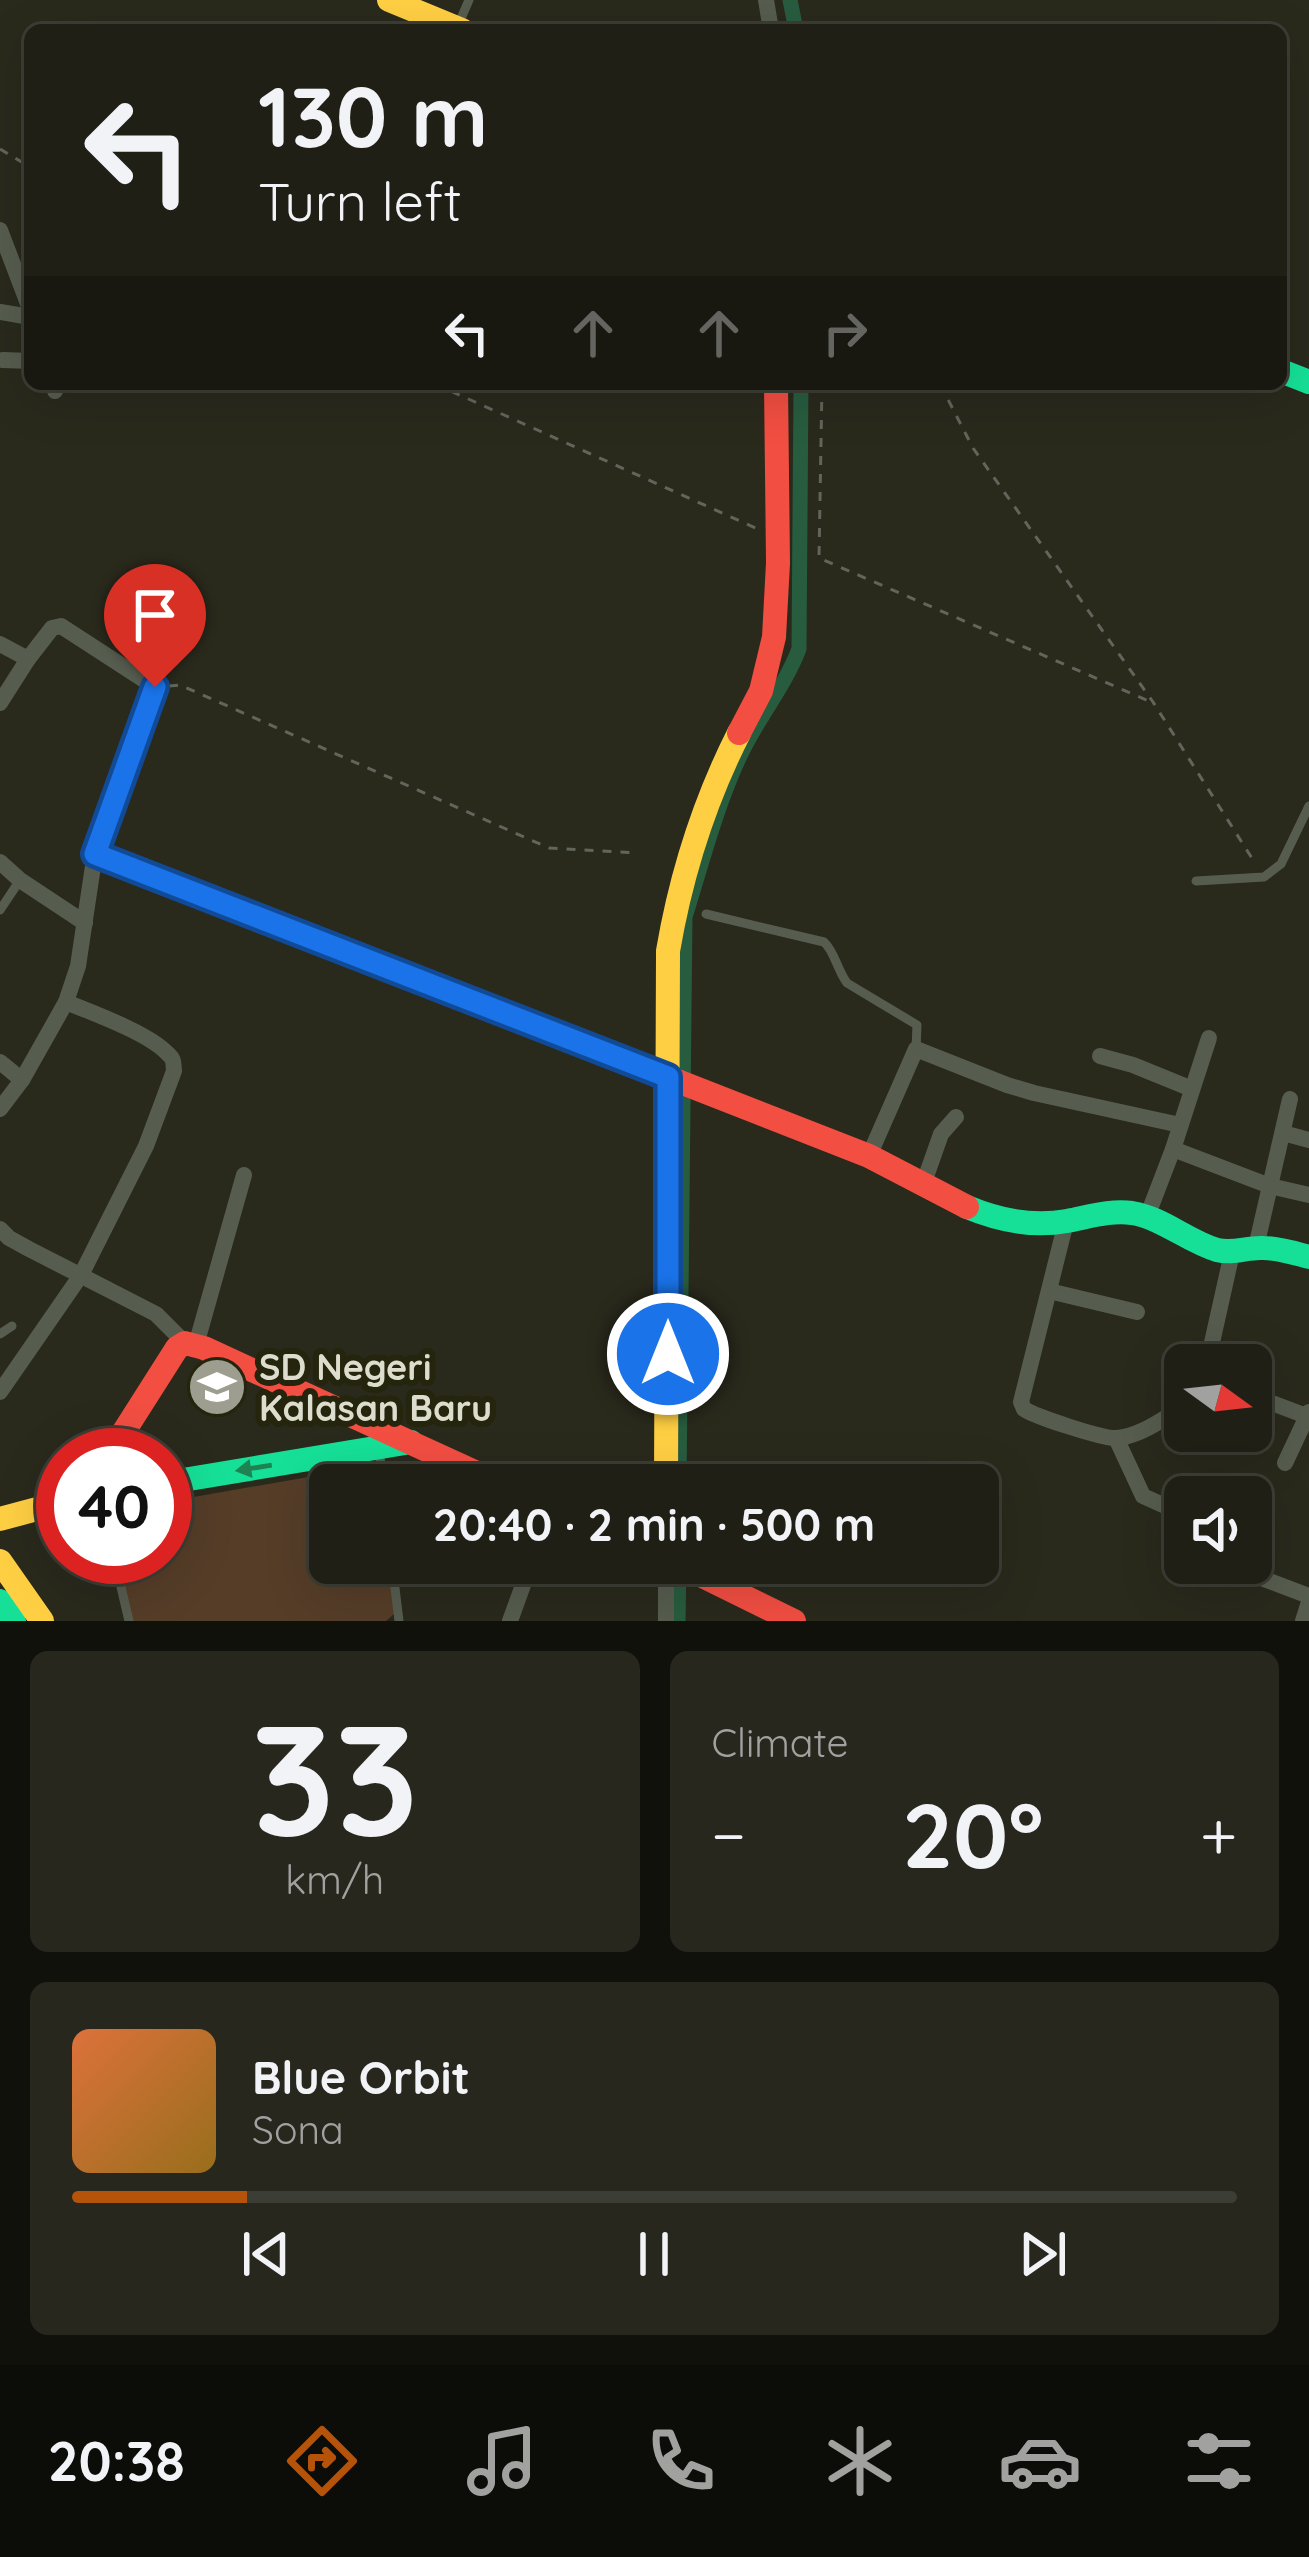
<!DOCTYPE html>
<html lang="en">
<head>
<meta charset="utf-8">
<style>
  :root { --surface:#1f1f15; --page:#27271e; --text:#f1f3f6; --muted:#a1a2a0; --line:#3c3d34; --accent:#b45309 }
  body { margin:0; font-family:Quicksand,sans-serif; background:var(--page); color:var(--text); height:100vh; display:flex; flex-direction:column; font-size:45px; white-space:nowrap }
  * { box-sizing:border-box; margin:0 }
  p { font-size:39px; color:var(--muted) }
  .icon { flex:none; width:66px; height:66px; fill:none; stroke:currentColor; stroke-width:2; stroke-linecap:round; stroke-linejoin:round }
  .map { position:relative; height:1621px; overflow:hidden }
  .drawer { display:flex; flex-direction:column; gap:30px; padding:30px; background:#11110c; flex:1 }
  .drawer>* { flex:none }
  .banner { position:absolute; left:24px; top:24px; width:1263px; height:366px; border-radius:18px; box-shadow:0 12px 48px #0002,0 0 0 3px var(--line); background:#1f1f15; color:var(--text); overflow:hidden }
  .needle { width:78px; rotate:105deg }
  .controls { position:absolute; left:1164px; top:1344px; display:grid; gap:24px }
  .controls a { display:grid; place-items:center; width:108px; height:108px; border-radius:18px; background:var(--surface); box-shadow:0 12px 48px #0002,0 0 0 3px var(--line); font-size:60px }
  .speed { position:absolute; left:36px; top:1428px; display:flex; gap:24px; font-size:60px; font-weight:700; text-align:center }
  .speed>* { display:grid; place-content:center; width:156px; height:156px; border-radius:50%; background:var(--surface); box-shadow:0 12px 48px #0002,0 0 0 3px var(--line); line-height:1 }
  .speed .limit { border:18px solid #d22; background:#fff; color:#111 }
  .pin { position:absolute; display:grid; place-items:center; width:102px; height:102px; color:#fff; margin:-123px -51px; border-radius:50% 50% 50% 0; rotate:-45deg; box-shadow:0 0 12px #0007 }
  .pin .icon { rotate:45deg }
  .me { position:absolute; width:132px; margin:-66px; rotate:0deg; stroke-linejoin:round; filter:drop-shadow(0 0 9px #0008) }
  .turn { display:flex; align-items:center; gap:42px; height:252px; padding:0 36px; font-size:54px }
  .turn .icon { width:156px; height:156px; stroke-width:2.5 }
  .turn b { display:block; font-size:84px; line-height:102px }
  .lanes { display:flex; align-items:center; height:114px; padding:0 36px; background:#0003; justify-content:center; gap:60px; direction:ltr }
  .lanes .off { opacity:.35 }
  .big { font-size:90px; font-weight:700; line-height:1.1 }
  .drawer .widget { flex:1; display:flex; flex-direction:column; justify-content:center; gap:18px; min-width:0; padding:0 42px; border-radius:18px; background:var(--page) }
  .drawer .dial { align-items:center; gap:0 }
  .dial b { font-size:156px; line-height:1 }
  .song { display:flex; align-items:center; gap:36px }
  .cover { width:144px; height:144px; border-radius:18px; background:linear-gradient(135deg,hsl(20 70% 55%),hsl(40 70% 35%)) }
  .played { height:12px; border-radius:6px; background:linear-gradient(90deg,var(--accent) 15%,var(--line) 15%) }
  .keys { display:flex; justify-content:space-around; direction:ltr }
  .heat { display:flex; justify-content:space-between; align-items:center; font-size:66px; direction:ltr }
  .drawer .tiles { flex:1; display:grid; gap:30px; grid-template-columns:1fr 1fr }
  .widget:last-child { grid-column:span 2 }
  .trip { position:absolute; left:309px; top:1464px; width:690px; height:120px; border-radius:18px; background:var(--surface); box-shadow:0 12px 48px #0002,0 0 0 3px var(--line); font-weight:700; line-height:120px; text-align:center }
  .tab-bar { display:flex; height:192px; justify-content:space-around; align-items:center; background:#0c0c08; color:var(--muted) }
  .tab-bar .icon { width:84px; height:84px }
  .tab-bar .selected { color:var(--accent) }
  .tab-bar b { font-size:54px; color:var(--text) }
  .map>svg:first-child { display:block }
  .green { fill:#553d28 }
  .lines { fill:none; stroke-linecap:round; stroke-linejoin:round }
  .canal { stroke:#285c3f; stroke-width:15 }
  .path { stroke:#62655b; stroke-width:3; stroke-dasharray:9 9; stroke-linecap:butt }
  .lane { stroke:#565d4f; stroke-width:9 }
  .street { stroke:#565d4f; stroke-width:16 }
  .fast { stroke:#16e098; stroke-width:24 }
  .slow { stroke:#ffcf43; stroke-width:24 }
  .jam { stroke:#f24e42; stroke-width:24 }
  .oneway { fill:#1e8252 }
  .route-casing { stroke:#114b97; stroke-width:30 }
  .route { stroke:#1a73e8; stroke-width:21 }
  .labels { text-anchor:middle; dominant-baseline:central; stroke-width:12; stroke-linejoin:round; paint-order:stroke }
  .poi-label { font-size:36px; font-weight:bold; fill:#ddddce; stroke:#25240c; text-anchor:start }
</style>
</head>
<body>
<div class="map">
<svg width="1309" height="1621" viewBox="0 0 1309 1621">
  <rect width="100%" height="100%" fill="#29291c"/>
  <polygon class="green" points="377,1465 379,1485 330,1485 330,1563 389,1563 395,1613 386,1621 131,1621 116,1557 165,1557 165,1502"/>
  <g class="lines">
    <g class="canal">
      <polyline points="790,0 796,30"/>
      <path d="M679,1485l6,-568c17,-54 31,-110 55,-161 17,-37 44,-68 59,-107l2,-265"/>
      <polyline points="678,1621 679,1563"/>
    </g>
    <g class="path">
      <polyline points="0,149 30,167"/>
      <polyline points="435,384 760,530"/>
      <polyline points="822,384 819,558 1151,702"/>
      <polyline points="940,384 973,448 1153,702 1255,863"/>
      <polyline points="169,686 180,685 549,848 637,853"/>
    </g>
    <g class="lane">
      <polyline points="459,23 469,0"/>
      <polyline points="1196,881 1264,877 1281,864 1309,806"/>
      <polyline points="0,910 20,880"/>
      <path d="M706,914l118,28c11,10 13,28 23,41l70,42 -1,24"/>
      <polyline points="0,1334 12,1326"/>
      <polyline points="379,1448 383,1485"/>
      <polyline points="114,1557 129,1621"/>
      <polyline points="392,1563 399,1621"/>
    </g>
    <g class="street">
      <polyline points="766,0 771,30"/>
      <polyline points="0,230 30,309"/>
      <polyline points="0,312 30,317"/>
      <polyline points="3,360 30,361"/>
      <polyline points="54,384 55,391"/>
      <polyline points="0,644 28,659 52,628 61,626 155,687 95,853 78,966 66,1002 22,1080 0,1109"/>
      <polyline points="0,703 28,659"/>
      <polyline points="0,862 20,880 85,923"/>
      <polyline points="1100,1056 1133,1065 1192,1089"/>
      <polyline points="0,1062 22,1080"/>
      <polyline points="1283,1133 1309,1140"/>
      <polyline points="1173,1149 1270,1186 1309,1195"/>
      <polyline points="869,1156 916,1049 1007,1085 1034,1093 1180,1125"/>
      <polyline points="923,1185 941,1134 956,1117"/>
      <polyline points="1147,1217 1173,1149 1209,1038"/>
      <path d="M1066,1222l-45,180 3,7c12,8 77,29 91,29 24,0 50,-21 70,-32"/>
      <polyline points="0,1229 9,1238 29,1249 156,1314 185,1343"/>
      <polyline points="1256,1247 1290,1099"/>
      <polyline points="1049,1291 1137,1312"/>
      <polyline points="196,1345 244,1175"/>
      <polyline points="1207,1365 1232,1253"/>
      <path d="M0,1392l81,-117 65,-129 28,-75c-1,-9 1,-11 -7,-18 -19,-20 -74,-40 -101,-51"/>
      <polyline points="1251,1395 1309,1417"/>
      <polyline points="1116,1438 1143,1496 1185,1515"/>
      <polyline points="1285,1463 1309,1412"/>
      <polyline points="1251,1528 1254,1520"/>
      <polyline points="1241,1563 1248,1573 1309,1596"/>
      <polyline points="510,1621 531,1563"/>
      <polyline points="666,1621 666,1563"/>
      <polyline points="1303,1621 1309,1602"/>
    </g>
    <g class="fast">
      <polyline points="1281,371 1309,382"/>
      <path d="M967,1207c31,13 67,20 100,14 22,-4 43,-11 65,-8 31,5 55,28 85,37 17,4 30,-3 46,-2 16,0 31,5 46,9"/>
      <polyline points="165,1483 411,1442"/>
      <polyline points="0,1601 14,1621"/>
    </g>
    <g class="slow">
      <polyline points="389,0 462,30"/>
      <path d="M666,1485l2,-534c13,-76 36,-149 71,-218"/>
      <polyline points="0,1519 63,1502"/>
      <polyline points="0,1561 42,1621"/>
    </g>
    <g class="jam">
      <polyline points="739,733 761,691 774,637 778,563 776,384"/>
      <polyline points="95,853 869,1156 967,1207"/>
      <polyline points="109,1455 177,1348 185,1343 204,1348 503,1485"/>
      <polyline points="676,1563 794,1621"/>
    </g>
  </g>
  <defs><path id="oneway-solid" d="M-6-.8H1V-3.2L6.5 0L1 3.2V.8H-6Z" transform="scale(3)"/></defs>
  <use class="oneway" href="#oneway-solid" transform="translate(254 1468) rotate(171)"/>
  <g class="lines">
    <defs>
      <polyline id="route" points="155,687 95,854 668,1077 668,1354"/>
    </defs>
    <use href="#route" class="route-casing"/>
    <use href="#route" class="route"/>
  </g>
  <defs>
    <symbol id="school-disc" viewBox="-11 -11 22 22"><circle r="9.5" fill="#9e9e90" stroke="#25240c"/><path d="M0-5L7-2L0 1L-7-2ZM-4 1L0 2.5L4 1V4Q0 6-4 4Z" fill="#fff"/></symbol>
  </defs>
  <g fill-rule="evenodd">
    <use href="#school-disc" x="184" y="1354" width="66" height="66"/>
  </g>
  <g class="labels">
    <g class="poi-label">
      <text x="259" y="1366">SD Negeri<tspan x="259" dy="41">Kalasan Baru</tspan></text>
    </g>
  </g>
</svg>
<div class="controls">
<a><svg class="needle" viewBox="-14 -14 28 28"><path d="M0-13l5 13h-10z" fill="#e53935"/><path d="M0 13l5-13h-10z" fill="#a1a2a0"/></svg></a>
<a><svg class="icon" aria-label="sound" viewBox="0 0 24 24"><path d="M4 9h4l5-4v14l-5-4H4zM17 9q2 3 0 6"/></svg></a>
</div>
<div class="speed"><div class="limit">40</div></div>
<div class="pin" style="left:155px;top:687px;background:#d93025"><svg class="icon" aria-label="arrive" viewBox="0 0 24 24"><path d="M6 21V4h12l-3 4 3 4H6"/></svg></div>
<svg class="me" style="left:668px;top:1354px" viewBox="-20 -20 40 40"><circle r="17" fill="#1a73e8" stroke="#fff" stroke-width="3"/><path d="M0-11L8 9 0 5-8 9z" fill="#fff"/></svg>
<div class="trip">20:40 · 2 min · 500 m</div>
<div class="banner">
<div class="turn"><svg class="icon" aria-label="left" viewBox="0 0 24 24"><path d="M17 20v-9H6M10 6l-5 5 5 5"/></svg><div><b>130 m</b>Turn left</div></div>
<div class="lanes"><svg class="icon" aria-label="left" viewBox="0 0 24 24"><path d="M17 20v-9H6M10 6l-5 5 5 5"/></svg><svg class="icon off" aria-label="ahead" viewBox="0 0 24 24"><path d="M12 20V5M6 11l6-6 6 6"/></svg><svg class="icon off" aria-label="ahead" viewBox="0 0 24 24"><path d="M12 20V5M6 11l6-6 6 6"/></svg><svg class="icon off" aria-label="right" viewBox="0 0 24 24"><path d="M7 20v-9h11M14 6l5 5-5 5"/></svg></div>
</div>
</div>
<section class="drawer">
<div class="tiles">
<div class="widget dial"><b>33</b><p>km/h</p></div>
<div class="widget"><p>Climate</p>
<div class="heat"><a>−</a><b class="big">20°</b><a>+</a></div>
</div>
<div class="widget">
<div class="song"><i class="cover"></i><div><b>Blue Orbit</b><p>Sona</p></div></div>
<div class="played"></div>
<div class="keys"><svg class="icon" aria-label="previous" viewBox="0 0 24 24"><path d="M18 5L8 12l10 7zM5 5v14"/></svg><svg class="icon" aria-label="pause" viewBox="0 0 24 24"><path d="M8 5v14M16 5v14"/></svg><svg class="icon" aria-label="next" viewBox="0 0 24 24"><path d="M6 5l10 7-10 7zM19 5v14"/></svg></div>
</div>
</div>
</section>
<nav class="tab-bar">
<b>20:38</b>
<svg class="icon selected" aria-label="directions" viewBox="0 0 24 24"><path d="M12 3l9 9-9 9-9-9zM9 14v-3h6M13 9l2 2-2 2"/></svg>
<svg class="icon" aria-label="music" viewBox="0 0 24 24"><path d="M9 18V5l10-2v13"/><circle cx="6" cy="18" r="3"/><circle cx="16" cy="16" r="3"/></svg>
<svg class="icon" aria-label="phone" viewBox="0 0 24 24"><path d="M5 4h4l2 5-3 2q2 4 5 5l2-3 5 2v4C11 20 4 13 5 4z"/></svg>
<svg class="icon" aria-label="climate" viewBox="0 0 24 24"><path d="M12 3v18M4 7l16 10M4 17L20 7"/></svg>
<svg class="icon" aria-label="car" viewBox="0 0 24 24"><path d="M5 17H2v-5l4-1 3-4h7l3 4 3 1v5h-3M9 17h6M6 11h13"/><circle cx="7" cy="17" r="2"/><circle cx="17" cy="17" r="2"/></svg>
<svg class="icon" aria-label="filters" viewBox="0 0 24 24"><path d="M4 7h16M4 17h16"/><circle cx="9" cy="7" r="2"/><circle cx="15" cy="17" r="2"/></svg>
</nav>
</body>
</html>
